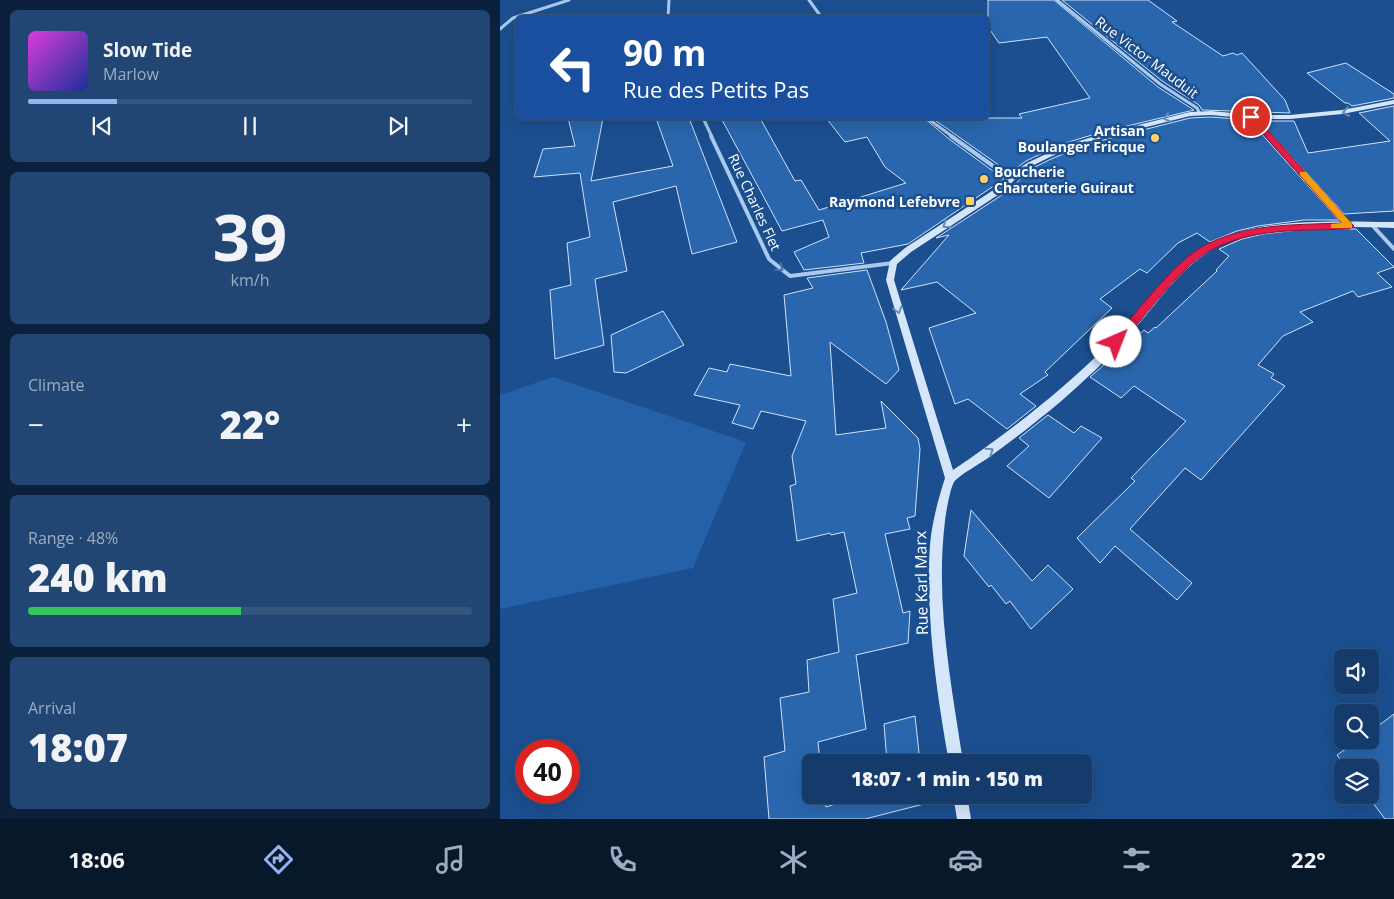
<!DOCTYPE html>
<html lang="en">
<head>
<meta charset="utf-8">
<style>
  :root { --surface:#143b6b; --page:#214673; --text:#f1f3f6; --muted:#9dadc1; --line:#33557e; --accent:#95b2f1 }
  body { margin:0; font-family:"Open Sans",sans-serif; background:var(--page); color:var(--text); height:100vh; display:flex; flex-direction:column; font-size:19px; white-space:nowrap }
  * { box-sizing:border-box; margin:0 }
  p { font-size:16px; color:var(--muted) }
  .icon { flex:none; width:28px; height:28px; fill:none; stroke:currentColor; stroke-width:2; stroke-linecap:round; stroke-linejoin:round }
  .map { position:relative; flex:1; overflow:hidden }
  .drawer { display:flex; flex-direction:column; gap:10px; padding:10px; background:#0b203b; width:500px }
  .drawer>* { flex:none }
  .hud { position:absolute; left:15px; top:15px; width:475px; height:105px; border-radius:8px; box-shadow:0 5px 20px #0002,0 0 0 1px var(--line); background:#1a4fa0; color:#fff; overflow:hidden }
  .controls { position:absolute; left:834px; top:649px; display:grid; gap:10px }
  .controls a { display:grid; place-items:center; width:45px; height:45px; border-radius:8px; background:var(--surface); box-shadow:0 5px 20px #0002,0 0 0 1px var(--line); font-size:25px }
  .speed { position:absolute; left:15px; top:739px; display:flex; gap:10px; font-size:25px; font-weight:700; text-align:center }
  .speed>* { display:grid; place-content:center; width:65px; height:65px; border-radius:50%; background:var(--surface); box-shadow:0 5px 20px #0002,0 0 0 1px var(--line); line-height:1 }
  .speed .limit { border:8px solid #d22; background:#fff; color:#111 }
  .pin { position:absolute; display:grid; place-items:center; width:42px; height:42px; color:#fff; margin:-21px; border:2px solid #fff; border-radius:50%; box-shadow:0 1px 5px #0007 }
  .me { position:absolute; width:55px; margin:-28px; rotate:44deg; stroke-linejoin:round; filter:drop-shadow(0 0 4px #0008) }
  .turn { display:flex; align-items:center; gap:18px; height:105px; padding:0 25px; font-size:22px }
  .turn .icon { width:65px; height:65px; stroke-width:2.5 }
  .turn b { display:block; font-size:35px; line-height:42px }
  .big { font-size:38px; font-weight:800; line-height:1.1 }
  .drawer .card { flex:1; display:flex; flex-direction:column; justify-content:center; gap:8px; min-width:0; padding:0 18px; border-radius:8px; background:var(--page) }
  .drawer .dial { align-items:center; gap:0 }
  .dial b { font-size:65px; line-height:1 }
  .song { display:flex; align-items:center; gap:15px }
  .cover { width:60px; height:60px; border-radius:8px; background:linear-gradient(135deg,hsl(300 70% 55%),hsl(230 70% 35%)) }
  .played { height:5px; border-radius:2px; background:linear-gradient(90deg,var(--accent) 20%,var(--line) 20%) }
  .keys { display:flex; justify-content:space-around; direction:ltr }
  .heat { display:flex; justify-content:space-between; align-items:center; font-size:28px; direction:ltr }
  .charge { height:8px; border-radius:4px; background:linear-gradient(90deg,#34c759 48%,var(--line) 0) }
  .trip { position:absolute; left:302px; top:754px; width:290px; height:50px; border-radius:8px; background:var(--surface); box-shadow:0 5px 20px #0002,0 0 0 1px var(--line); font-weight:800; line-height:50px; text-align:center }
  .tabs { display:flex; height:80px; justify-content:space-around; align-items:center; background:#08182b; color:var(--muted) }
  .tabs .icon { width:35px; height:35px }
  .tabs .selected { color:var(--accent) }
  .tabs b { font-size:22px; color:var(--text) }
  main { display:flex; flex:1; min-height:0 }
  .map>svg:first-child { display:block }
  .green { fill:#2461a8 }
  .building { fill:#2a66ad; stroke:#cfe3fa }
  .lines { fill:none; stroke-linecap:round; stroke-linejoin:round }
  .street-far1 { stroke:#a9c9ee; stroke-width:3 }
  .street { stroke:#a9c9ee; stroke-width:4 }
  .secondary { fill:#d6e6fa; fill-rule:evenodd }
  .oneway { stroke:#668bba }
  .oneway2 { stroke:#4674ac }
  .route { fill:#e11d48; stroke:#92132f }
  .slow { fill:#f59e0b }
  .poi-dot { fill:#ffd166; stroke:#1b4f8f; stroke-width:2 }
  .labels { text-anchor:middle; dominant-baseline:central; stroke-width:5; stroke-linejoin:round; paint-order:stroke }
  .far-street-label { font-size:14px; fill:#fff; stroke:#1b4f8f }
  .far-poi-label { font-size:14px; font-weight:bold; fill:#fff; stroke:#1b4f8f; text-anchor:end }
  .street-label { font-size:16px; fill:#fff; stroke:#1b4f8f }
</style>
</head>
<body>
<main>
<section class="drawer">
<div class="card">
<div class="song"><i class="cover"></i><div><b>Slow Tide</b><p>Marlow</p></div></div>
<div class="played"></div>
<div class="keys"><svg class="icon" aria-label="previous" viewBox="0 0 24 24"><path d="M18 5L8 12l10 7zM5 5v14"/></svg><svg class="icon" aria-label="pause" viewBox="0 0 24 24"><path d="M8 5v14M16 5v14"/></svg><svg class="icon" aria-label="next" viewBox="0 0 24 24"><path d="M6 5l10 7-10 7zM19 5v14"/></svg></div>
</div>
<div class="card dial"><b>39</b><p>km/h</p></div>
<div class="card"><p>Climate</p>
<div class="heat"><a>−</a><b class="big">22°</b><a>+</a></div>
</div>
<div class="card"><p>Range · 48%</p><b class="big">240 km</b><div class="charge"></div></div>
<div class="card"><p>Arrival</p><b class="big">18:07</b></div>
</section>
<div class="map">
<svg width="894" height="819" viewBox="0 0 894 819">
  <rect width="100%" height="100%" fill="#1b4f8f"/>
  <polygon class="green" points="53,377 246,442 193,568 0,609 0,395"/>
  <g class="building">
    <polygon points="488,0 554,0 658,87 694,110 602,132 562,144 526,161 510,173 432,118 522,118 519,114 590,98 547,37 499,43 488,27"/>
    <polygon points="562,0 648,0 677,21 672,22 723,56 733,53 737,55 742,53 785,100 790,113 702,110 699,105 662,81"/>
    <polygon points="846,63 894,94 894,98 852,106 848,103 845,103 807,73"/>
    <polygon points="894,106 894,211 844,214 759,121 794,121 808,153 890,141 859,113"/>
    <polygon points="711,117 749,120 839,220 804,220 758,226 737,231 710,242 697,233 678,243 647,273 640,269 600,299 612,308 545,372 548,375 520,394 536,406 507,429 468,399 455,404 429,328 476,313 437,282 401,290 449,235 436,238 505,193 533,168 551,159 588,144 690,118"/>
    <polygon points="68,118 103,118 91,181 173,166 156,118 189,118 237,242 192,254 176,186 113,202 127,271 95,279 104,345 55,359 50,290 71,285 67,243 90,237 80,173 34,177 43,149 75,146"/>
    <polygon points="221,118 260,118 295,181 301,180 319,210 406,183 385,167 367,137 345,142 326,118 424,118 449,139 504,179 408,244 361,253 364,263 304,270 294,252 329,237 323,220 282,231"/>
    <polygon points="807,229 856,229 894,267 877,273 892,287 858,297 853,291 800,312 813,322 783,336 758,365 774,374 771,378 785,386 701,480 685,468 630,529 692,583 677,600 615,546 600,563 577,538 635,481 631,478 686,421 634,386 621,398 590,377 644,330 648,333 655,327 656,328 717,271 716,270 729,256 719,249 742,239 763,234"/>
    <polygon points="367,270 386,322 399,370 386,384 330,342 336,435 386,428 381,401 418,438 420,449 415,516 407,518 410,529 385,534 403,613 410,611 408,643 356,655 366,729 318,742 320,762 311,762 311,795 324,795 326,807 362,795 423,795 424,804 365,819 269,819 264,757 285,751 280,698 309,692 307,660 339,652 333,599 357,593 344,532 331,535 330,533 297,541 290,486 296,484 292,456 306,421 261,411 253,429 232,423 240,405 194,395 209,368 227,372 230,364 291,376 284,295 313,288 307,278"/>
    <polygon points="163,311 184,345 126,373 114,372 111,335"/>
    <polygon points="548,415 574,433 581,426 602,438 549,498 507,466 529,446 519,438"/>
    <polygon points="471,510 532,581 548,565 573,589 531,629 510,601 506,604 491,585 489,587 464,556"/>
    <polygon points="894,714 894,819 885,819 867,795 870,795 870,768 846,768 837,755 859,740 870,740 870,732"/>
    <polygon points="415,716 420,762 387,762 384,724"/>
  </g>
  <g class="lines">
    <g class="street-far1">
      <polyline points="309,0 322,18"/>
      <polyline points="557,0 660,84 697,108 699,112"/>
      <polyline points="168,18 169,0"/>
      <polyline points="0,29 13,18 69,0"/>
      <polyline points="751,117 769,137"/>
      <polyline points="203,118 212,137"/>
      <polyline points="427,118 453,137"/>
    </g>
    <g class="street">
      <polyline points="211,136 269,259 290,276 393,263"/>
      <polyline points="451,136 510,178"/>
      <polyline points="768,136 849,225"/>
      <polyline points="872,225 894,249"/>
    </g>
    <g class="secondary">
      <path d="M894,100v4l-52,10 -52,5h-36l-43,-4 -21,1 -103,26 -37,15 -18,9 -15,11 -13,14 -93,61 -14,12 -3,16 59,190c55,-37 106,-77 153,-123 37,-36 64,-86 112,-107 49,-23 123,-18 176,-18v6c-51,-1 -124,-6 -171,16 -40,18 -64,58 -93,90 -22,25 -46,47 -71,69 -23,19 -47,38 -71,55 -7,5 -30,18 -34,24 -4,7 -8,30 -9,39 -10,81 6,161 18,241h-14c-12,-66 -24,-149 -19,-217 2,-23 8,-45 15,-67l-59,-198 4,-19 15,-13 93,-61 14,-13 15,-11 36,-17 39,-12 88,-22 21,-1 43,4h36l52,-5z"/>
      <polygon points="453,795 467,795 471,819 457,819"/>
    </g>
  </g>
  <defs><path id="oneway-chevron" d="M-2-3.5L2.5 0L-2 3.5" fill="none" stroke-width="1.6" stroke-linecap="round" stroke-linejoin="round" transform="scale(1.25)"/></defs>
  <g class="oneway">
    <use href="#oneway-chevron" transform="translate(846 112) rotate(172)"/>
    <use href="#oneway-chevron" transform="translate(667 118) rotate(163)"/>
    <use href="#oneway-chevron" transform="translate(446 225) rotate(147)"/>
    <use href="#oneway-chevron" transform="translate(398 310) rotate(74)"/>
    <use href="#oneway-chevron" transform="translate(490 451) rotate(-35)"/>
  </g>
  <use class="oneway2" href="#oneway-chevron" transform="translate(280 268) rotate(38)"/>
  <path class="route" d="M749,115h5l100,111 -5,3c-48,2 -100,-2 -143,24 -27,16 -64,67 -86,92h-7v-5c22,-26 59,-75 87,-92 43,-25 94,-23 142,-25l-93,-105z"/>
  <polygon class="slow" points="800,172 806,172 852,224 852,228 831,228 831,224 842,223 800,175"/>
  <g class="poi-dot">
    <circle cx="655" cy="138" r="5"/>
    <circle cx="484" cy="179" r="5"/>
    <rect x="465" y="196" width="10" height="10" rx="2.5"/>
  </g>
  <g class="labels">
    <g class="far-street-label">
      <text transform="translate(647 57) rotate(37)">Rue Victor Mauduit</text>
      <text transform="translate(255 202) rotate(65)">Rue Charles Flet</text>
    </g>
    <g class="far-poi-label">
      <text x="645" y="130">Artisan<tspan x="645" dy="16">Boulanger Fricque</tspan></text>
      <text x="494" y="171" text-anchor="start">Boucherie<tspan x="494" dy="16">Charcuterie Guiraut</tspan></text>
      <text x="460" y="201">Raymond Lefebvre</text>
    </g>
    <g class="street-label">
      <text transform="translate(421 583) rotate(-91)">Rue Karl Marx</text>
    </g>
  </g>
</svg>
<div class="controls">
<a><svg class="icon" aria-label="sound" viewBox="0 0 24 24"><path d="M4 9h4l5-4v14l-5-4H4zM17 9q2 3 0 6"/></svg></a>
<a><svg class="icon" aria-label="search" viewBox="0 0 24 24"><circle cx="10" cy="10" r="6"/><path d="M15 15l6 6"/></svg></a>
<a><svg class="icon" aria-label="layers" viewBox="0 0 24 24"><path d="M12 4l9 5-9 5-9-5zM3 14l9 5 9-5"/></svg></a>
</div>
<div class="speed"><div class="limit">40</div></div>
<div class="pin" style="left:751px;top:117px;background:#d93025"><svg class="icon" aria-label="arrive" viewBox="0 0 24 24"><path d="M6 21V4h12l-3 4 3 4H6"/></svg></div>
<svg class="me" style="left:616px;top:342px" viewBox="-20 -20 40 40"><circle r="19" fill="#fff"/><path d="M0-13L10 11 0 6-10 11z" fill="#e11d48"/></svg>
<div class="trip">18:07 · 1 min · 150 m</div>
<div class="hud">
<div class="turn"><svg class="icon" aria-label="left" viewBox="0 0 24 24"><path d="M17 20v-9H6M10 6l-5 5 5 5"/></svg><div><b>90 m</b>Rue des Petits Pas</div></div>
</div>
</div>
</main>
<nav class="tabs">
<b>18:06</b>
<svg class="icon selected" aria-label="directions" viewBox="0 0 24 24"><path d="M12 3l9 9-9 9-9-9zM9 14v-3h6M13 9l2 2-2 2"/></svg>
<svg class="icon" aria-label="music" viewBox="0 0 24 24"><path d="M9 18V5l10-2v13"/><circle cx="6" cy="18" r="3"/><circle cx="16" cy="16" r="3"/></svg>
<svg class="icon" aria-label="phone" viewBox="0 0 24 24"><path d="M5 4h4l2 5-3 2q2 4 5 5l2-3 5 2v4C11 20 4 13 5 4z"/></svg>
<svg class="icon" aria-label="climate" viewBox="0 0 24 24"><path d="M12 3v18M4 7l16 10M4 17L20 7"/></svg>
<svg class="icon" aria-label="car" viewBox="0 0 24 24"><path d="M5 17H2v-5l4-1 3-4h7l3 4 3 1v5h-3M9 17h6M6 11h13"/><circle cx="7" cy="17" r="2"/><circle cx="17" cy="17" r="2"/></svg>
<svg class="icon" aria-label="filters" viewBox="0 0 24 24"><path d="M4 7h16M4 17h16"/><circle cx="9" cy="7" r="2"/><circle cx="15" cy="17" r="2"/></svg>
<b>22°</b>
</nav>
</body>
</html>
